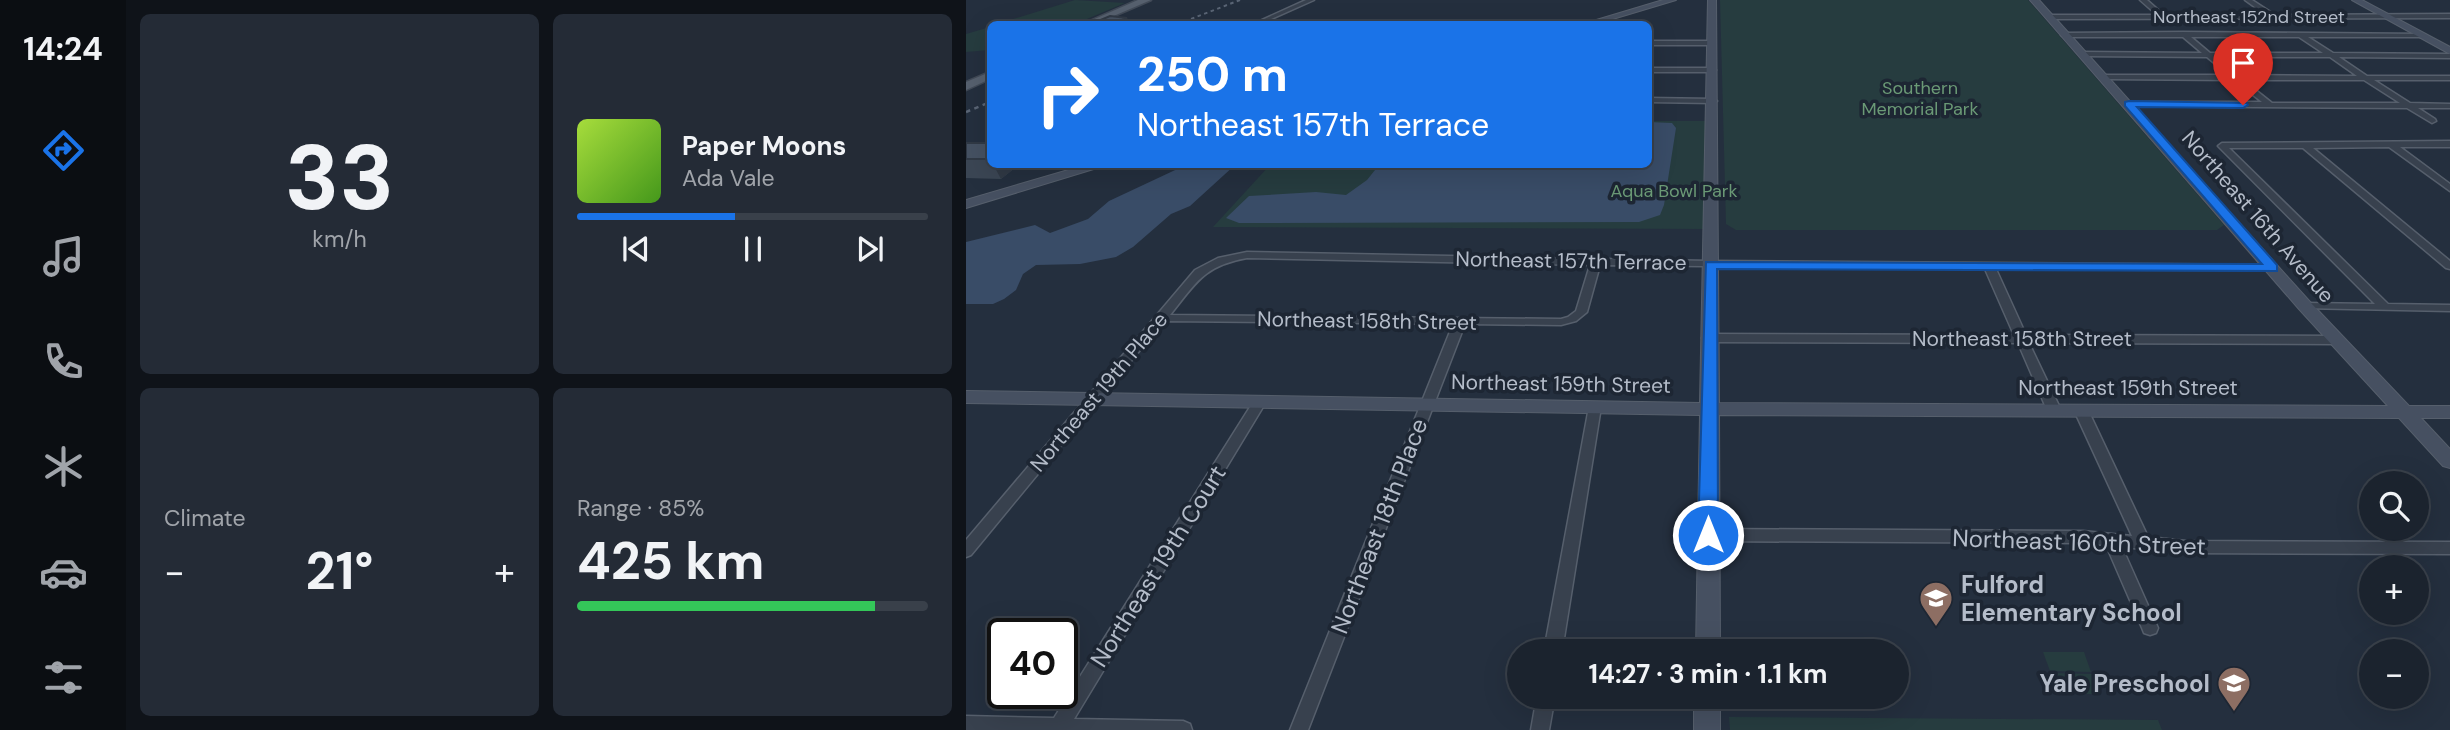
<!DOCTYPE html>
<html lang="en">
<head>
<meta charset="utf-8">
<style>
  :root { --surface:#1b232e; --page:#242b36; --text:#f1f3f6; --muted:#a0a4aa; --line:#39404a; --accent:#1a73e8 }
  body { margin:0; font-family:"DM Sans",sans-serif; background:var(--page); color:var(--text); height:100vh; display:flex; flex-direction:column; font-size:26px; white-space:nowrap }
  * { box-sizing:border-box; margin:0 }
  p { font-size:23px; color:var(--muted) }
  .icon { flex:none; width:38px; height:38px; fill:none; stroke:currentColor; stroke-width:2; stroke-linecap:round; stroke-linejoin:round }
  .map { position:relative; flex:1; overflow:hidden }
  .sheet { display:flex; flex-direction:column; gap:14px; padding:14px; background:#0f1319; width:840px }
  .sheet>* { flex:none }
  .hud { position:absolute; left:21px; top:21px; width:665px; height:147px; border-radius:10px; box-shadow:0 7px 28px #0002,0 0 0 2px var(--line); background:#1a73e8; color:#fff; overflow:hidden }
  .tools { position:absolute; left:1393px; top:471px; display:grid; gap:14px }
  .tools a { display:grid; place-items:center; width:70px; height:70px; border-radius:50%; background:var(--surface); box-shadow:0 7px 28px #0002,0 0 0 2px var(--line); font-size:35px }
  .speed { position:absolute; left:21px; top:618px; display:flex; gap:14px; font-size:35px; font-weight:700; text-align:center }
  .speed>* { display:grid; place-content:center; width:91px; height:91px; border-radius:50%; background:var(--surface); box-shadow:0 7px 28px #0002,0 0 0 2px var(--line); line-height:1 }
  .speed .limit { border:4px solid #111; border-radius:10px; background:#fff; color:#111 }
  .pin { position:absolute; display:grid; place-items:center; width:60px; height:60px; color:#fff; margin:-72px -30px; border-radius:50% 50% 50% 0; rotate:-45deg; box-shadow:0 0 7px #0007 }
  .pin .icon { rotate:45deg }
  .me { position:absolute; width:77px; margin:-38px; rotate:0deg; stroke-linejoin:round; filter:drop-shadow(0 0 5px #0008) }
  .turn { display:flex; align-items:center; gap:24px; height:147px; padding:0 35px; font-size:32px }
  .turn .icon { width:91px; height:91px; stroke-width:2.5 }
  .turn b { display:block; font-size:49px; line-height:60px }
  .big { font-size:52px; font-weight:700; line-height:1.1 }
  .sheet .tile { flex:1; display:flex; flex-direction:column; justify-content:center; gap:10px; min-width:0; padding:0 24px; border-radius:10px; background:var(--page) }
  .sheet .dial { align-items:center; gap:0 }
  .dial b { font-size:91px; line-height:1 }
  .song { display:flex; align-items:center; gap:21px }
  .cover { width:84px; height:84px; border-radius:10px; background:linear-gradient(135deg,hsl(80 70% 55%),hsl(100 70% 35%)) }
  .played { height:7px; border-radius:4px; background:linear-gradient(90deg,var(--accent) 45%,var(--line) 45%) }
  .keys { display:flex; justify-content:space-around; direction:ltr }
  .heat { display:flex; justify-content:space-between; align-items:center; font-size:38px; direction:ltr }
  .charge { height:10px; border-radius:5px; background:linear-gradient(90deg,#34c759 85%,var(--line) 0) }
  .sheet .tiles { flex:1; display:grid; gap:14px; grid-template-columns:repeat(2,1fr) }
  .trip { position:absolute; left:541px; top:639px; width:402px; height:70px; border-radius:35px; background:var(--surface); box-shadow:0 7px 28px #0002,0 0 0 2px var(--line); font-weight:700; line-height:70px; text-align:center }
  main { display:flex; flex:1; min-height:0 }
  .dock { display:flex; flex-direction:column; width:126px; justify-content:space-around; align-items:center; background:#0b0e12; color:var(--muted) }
  .dock .icon { width:49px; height:49px }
  .dock .active { color:var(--accent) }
  .dock b { font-size:32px; color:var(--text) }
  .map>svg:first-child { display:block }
  .green { fill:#263c3f }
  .water { fill:#394c67 }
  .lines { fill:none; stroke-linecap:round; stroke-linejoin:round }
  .street-casing { stroke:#565f6c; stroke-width:3 }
  .secondary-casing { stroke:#565f6c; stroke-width:2 }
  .primary-casing { stroke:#414a57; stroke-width:3 }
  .street { fill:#38414e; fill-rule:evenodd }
  .secondary { fill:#465061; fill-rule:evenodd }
  .primary { fill:#56606e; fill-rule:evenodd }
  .rail-far1 { stroke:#5a6575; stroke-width:2; stroke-dasharray:3.5 3.5; stroke-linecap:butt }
  .rail { stroke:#5a6575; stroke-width:2.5; stroke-dasharray:4.5 4.5; stroke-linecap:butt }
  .wall { fill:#3b4654 }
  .shaded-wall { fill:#303945 }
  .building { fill:#455162; stroke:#303945; stroke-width:2 }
  .route { fill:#1a73e8; stroke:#114b97; stroke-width:2 }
  .labels { text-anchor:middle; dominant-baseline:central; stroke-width:7; stroke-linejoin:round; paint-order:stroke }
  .far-street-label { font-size:18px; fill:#b4bcc9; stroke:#1d2633 }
  .far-park-label { font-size:18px; fill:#6b9a76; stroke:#1d2633 }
  .street-label { font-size:21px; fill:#b4bcc9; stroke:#1d2633 }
  .near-street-label { font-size:24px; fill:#b4bcc9; stroke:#1d2633 }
  .near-poi-label { font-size:24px; font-weight:bold; fill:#b4bcc9; stroke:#1d2633; text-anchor:start }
</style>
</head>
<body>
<main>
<nav class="dock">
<b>14:24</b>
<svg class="icon active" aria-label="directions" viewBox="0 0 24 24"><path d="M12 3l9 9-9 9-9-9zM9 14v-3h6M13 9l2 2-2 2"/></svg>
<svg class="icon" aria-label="music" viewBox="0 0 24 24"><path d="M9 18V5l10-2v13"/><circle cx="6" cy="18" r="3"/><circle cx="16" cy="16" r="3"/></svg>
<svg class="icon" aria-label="phone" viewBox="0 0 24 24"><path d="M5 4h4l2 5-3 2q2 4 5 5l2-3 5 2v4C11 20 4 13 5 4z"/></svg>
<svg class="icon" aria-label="climate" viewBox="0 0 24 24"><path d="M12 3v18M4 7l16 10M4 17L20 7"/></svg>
<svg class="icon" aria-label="car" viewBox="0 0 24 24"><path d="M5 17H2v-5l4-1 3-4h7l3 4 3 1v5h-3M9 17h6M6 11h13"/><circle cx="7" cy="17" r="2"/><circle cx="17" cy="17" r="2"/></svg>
<svg class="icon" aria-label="filters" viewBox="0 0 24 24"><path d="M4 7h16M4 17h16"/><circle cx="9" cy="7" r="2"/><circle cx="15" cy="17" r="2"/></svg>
</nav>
<section class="sheet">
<div class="tiles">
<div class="tile dial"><b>33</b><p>km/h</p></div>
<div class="tile">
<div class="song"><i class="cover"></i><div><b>Paper Moons</b><p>Ada Vale</p></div></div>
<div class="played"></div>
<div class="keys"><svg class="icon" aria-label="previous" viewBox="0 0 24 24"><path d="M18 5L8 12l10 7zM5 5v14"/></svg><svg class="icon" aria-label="pause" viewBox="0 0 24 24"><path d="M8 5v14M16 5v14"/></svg><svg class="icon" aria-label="next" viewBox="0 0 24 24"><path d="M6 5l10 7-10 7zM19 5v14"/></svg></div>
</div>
<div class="tile"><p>Climate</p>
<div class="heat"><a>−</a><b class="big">21°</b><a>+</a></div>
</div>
<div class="tile"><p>Range · 85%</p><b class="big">425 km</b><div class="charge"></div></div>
</div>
</section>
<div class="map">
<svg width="1484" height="730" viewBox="0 0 1484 730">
  <rect width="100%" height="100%" fill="#242f3e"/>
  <g class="green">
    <polygon points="109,0 159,3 109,24 31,24"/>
    <polygon points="754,0 1062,0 1258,225 1251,230 770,230 760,224"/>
    <polygon points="24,27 24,50 0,52 0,34"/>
    <polygon points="683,121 746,121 745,229 247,227 304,165 682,164"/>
    <polygon points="1077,652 1118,652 1125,672 1084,671"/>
    <polygon points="1084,673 1127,674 1134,694 1092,694"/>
    <polygon points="763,717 1192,720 1196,730 764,730"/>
  </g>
  <g class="water">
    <polygon points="683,122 706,123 710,128 698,205 694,215 673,222 273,223 260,218 283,196 350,192 380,195 401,180 413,165 682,164"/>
    <polygon points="222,164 269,165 224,206 205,214 167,247 150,257 114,264 70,265 57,274 50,290 38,299 27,304 0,304 0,242 69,225 84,233 122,219 143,201"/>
  </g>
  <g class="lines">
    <defs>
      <g id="street">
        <polygon points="340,0 348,0 294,24 287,24"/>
        <polygon points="1174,0 1181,0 1198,15 1300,15 1279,0 1286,0 1309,15 1484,14 1484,18 1083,19 1080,17 1083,15 1191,15"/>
        <path d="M1217,32l240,2 1,1 -3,2h-113l25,16 117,1v4l-111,-1 28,19h83v4h-76l36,23 40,1v4h-32l17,11 1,2 -4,2 -25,-15 -278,-2 -4,-2 1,-2h136l-28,-22 -131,-1 -4,-2 4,-2h126l-22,-18 -124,-1 -3,-2 3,-2 119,1 -19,-16h-119l-3,-2 3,-2zM1225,37h108l24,16h-113zM1249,57h115l27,19 -119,-1zM1277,80h121l36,23h-128z"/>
        <polygon points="682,41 746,41 749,43 746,45 682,45"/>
        <polygon points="682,68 746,68 750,70 746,72 682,72"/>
        <polygon points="682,98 747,99 751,101 747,103 682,102"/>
        <polygon points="1484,141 1484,147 1434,147 1484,184 1484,191 1423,147 1347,148 1484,261 1484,269 1480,268 1337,148 1263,148 1422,304 1484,305 1484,311 1335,308 1333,306 1335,304 1339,303 1409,304 1252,146 1256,143"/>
        <path d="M281,252l463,9 563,4 5,3 -1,2 -281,-1 30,66 310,1 6,4 -6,4 -307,-1 32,67 -7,4 -7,-4 -29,-67 -310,-1 -6,-4 6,-4 306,1 -29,-66 -385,-4 -13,47 -11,9 -15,4 -96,-1 -157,406h-18l163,-406 -289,-3 -193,234 -5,2v-17l229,-270 23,-12zM281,258l343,7 -14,46 -8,6 -7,2 -391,-4c26,-32 33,-49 77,-57z"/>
        <polygon points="294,398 300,402 108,719 217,721 224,724 226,730 0,730 0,716 88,718 289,399"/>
        <polygon points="629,403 635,407 596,651 578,651 623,407"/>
        <polygon points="1115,406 1122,410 1182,537 1220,541 1484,542 1484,554 1220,553 1156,547 1192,628 1190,633 1184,635 1178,633 1176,628 1140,545 1117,543 742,541 737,539 734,535 737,531 742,529 1117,531 1166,536 1108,410"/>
        <polygon points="571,696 589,696 583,730 565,730"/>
      </g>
      <g id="secondary">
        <polygon points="697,0 710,0 630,24 617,24"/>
        <polygon points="742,0 750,0 753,403 1422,406 1333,309 1064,0 1073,0 1345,303 1443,406 1484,406 1484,418 1455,418 1484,449 1484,468 1477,466 1433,418 753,415 754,651 730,651 734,415 0,403 0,391 734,403"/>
        <polygon points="1386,0 1396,0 1484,47 1484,54"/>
        <polygon points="123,164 144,164 0,208 0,200"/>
        <rect x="728" y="696" width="26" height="34"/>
      </g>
      <g id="primary">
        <polygon points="172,0 185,0 129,24 117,24"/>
        <polygon points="24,72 24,79 0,90 0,82"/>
      </g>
    </defs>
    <use href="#street" class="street-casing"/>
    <use href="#secondary" class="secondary-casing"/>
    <use href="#primary" class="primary-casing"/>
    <use href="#street" class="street"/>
    <use href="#secondary" class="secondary"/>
    <use href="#primary" class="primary"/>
    <polyline class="rail-far1" points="212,24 274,0"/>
    <polyline class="rail" points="0,112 24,102"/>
  </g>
  <polygon class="wall" points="24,140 24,164 54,164 35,179 0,178 0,143 20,143"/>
  <g class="shaded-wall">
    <polygon points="161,18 164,24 146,24"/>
    <polygon points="27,164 54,164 35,179"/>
  </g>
  <g class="building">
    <polygon points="144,16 161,18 146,24 125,24"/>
    <polygon points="24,140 24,159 0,159 0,143 20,143"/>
  </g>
  <polygon class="route" points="1163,101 1281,103 1282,105 1277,108 1171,107 1311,265 1311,271 751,269 752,535 749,541 742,543 735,541 732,535 740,262 1296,264 1159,106 1159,102"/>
  <defs>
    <symbol id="school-pin" viewBox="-11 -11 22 30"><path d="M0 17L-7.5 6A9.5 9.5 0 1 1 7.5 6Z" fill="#8d6e63" stroke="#1d2633"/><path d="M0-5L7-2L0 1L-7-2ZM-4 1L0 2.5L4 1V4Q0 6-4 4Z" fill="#fff"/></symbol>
  </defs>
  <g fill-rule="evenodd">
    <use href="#school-pin" x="951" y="579" width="38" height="52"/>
    <use href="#school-pin" x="1249" y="664" width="38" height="52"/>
  </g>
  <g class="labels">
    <g class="far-street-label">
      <text x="1283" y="17">Northeast 152nd Street</text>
    </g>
    <g class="far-park-label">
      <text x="954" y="88">Southern<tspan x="954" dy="21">Memorial Park</tspan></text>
      <text x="708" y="191">Aqua Bowl Park</text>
    </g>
    <g class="street-label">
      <text transform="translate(1292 217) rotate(49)">Northeast 16th Avenue</text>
      <text transform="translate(605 261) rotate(1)">Northeast 157th Terrace</text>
      <text transform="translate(401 321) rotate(1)">Northeast 158th Street</text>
      <text x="1056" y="339">Northeast 158th Street</text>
      <text transform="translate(595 384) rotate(1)">Northeast 159th Street</text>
      <text x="1162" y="388">Northeast 159th Street</text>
      <text transform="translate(133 392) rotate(-50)">Northeast 19th Place</text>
    </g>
    <g class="near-street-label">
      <text transform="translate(413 526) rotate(-69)">Northeast 18th Place</text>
      <text transform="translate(1113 542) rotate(2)">Northeast 160th Street</text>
      <text transform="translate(192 566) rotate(-58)">Northeast 19th Court</text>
    </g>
    <g class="near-poi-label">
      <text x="995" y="584">Fulford<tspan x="995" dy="28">Elementary School</tspan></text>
      <text x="1244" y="683" text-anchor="end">Yale Preschool</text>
    </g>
  </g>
</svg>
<div class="tools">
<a><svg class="icon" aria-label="search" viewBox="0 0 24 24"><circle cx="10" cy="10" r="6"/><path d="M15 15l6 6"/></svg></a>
<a>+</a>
<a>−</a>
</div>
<div class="speed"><div class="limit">40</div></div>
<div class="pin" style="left:1277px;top:105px;background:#d93025"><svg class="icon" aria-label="arrive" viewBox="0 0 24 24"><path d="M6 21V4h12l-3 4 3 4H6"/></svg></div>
<svg class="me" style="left:742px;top:535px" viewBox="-20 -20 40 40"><circle r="17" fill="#1a73e8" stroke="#fff" stroke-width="3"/><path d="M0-11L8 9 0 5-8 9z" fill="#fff"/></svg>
<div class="trip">14:27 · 3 min · 1.1 km</div>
<div class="hud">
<div class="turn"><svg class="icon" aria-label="right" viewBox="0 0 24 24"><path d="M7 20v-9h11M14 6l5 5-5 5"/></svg><div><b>250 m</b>Northeast 157th Terrace</div></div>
</div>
</div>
</main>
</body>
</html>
